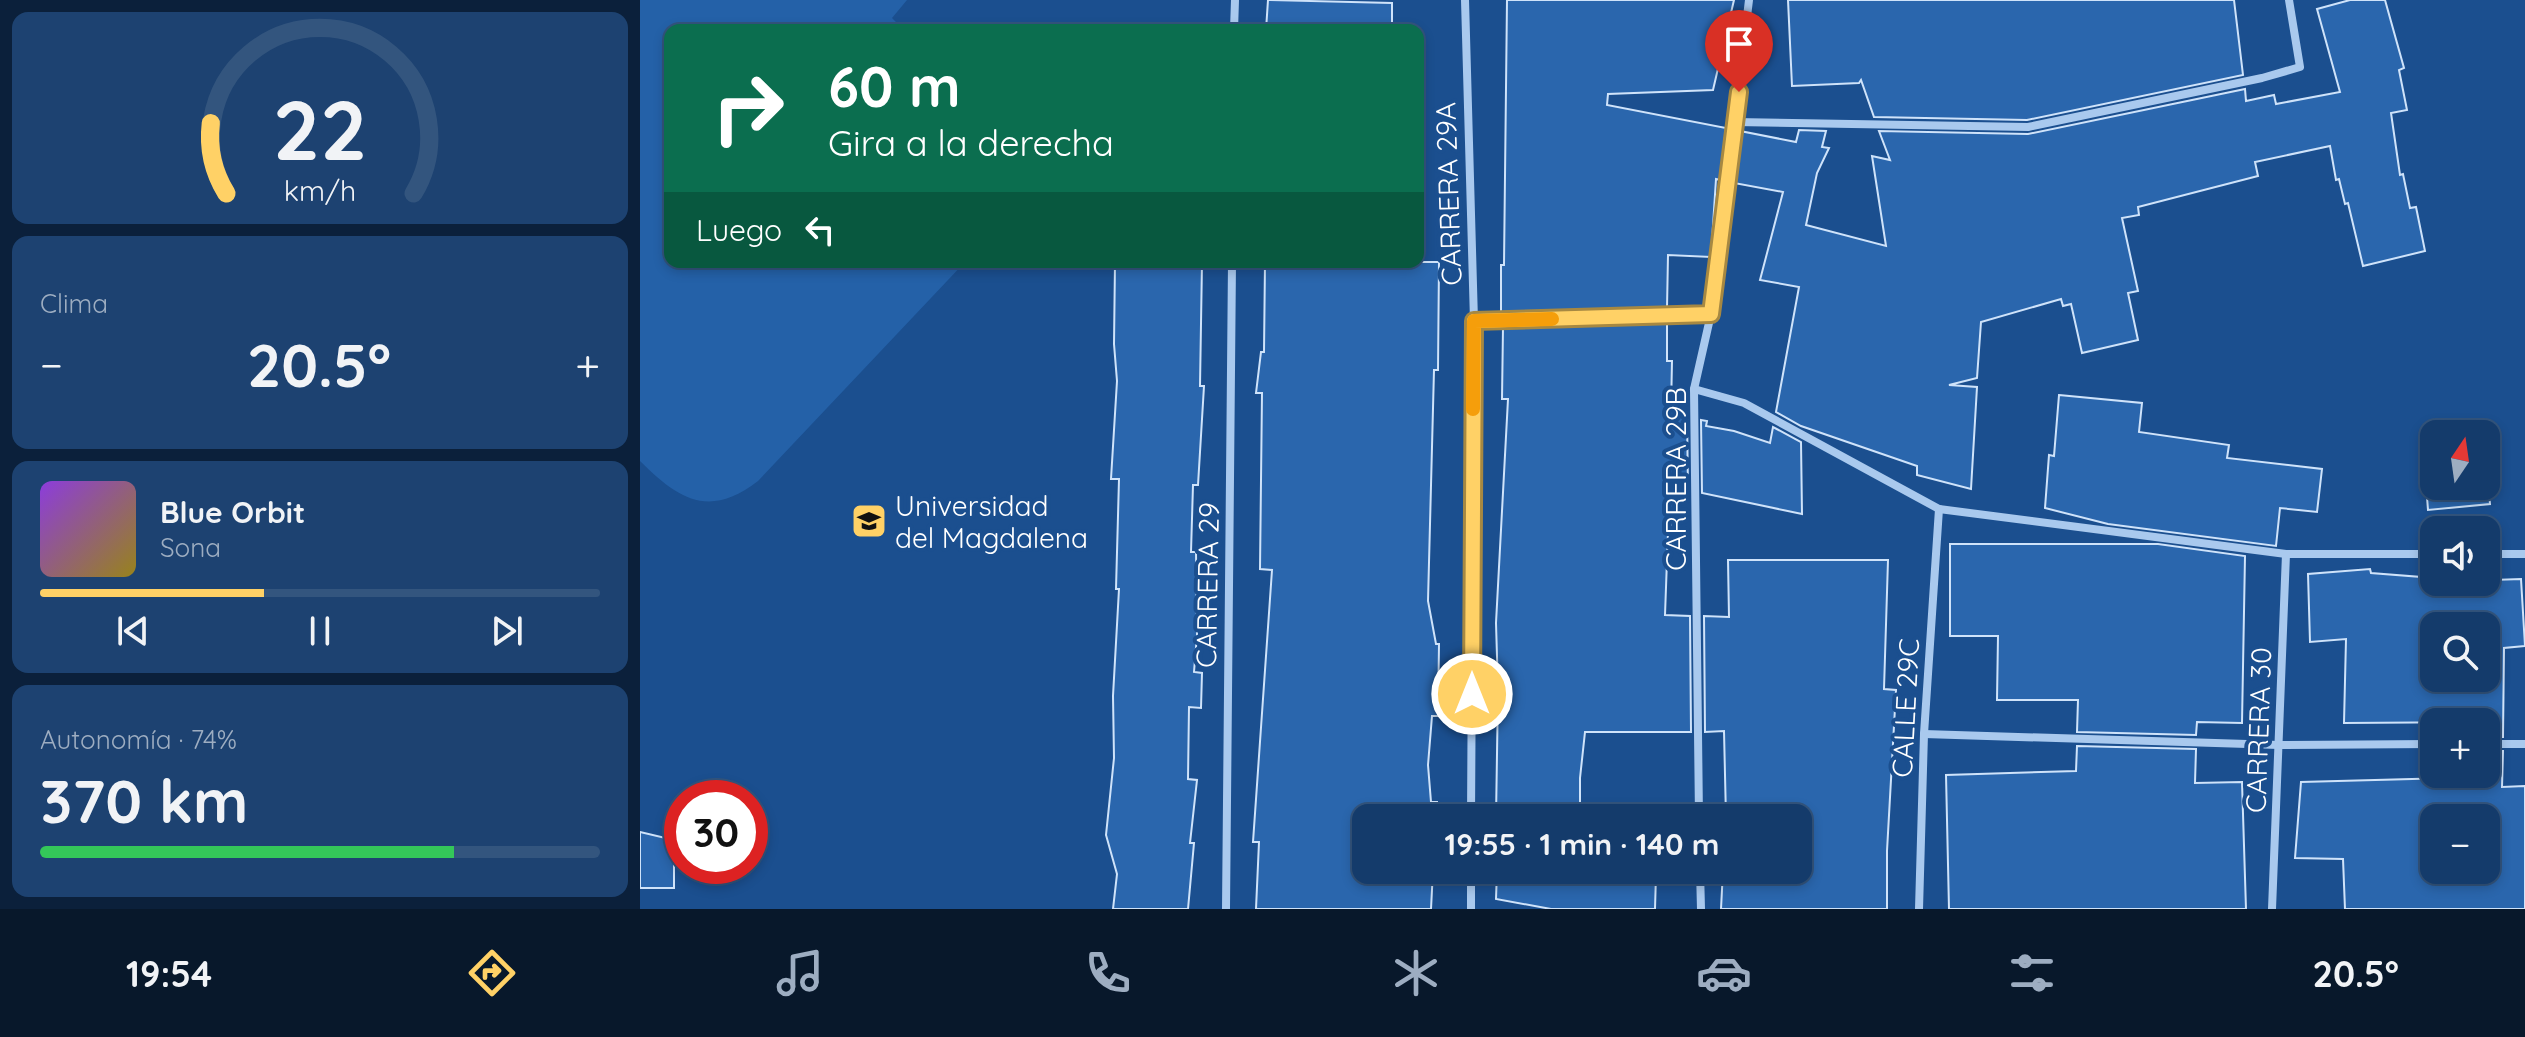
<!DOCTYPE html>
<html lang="es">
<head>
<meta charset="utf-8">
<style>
  :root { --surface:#143b6b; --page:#1d4271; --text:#f1f3f6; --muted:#9dadc1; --line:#33557e; --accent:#ffd166 }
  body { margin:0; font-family:Quicksand,sans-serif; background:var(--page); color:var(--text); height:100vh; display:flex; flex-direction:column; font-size:30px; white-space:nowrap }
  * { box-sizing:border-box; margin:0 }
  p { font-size:26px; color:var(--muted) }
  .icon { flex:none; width:44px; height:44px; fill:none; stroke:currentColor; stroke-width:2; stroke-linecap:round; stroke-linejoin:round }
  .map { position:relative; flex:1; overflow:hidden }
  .details { display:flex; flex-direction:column; gap:12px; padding:12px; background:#0b203b; width:640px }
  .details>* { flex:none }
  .guide { position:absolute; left:24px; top:24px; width:760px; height:244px; border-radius:16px; box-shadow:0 4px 12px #0003,0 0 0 2px var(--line); background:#0b6e4f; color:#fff; overflow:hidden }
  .needle { width:52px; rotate:13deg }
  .tools { position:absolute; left:1780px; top:420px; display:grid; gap:16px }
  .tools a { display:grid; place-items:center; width:80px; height:80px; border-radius:16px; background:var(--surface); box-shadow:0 4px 12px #0003,0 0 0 2px var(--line); font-size:40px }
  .speed { position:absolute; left:24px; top:780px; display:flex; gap:16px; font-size:40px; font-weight:700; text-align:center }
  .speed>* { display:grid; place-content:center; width:104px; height:104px; border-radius:50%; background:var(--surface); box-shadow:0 4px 12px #0003,0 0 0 2px var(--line); line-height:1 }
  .speed .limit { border:12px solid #d22; background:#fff; color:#111 }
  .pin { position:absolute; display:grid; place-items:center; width:68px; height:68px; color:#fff; margin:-82px -34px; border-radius:50% 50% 50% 0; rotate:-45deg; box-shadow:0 0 8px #0007 }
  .pin .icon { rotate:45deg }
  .me { position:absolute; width:88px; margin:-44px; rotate:0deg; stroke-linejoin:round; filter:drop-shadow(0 0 6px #0008) }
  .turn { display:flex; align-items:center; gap:28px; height:168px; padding:0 32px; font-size:36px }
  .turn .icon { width:104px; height:104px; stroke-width:2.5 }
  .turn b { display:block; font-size:56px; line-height:68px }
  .then { display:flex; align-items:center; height:76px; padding:0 32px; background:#0003; gap:16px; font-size:30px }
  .big { font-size:60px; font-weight:700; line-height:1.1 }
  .details .widget { flex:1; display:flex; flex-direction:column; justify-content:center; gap:12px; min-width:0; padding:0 28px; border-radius:16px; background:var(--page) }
  .details .dial { align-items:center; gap:0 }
  .dial svg { height:208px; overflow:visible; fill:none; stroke:var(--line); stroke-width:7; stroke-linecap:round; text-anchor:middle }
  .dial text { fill:var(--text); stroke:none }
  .song { display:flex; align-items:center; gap:24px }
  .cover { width:96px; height:96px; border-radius:12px; background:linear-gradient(135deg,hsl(270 70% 55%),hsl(50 70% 35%)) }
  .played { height:8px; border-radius:4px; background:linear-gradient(90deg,var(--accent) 40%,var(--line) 40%) }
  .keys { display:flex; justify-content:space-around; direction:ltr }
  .heat { display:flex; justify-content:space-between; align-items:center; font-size:44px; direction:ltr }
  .charge { height:12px; border-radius:6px; background:linear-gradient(90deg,#34c759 74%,var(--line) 0) }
  .trip { position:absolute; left:712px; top:804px; width:460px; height:80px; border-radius:16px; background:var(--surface); box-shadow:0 4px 12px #0003,0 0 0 2px var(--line); font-weight:700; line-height:80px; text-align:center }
  .tabs { display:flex; height:128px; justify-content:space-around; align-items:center; background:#08182b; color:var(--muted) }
  .tabs .icon { width:56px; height:56px }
  .tabs .selected { color:var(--accent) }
  .tabs b { font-size:36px; color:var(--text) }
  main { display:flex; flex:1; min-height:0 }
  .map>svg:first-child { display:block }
  .green { fill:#2461a8 }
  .building { fill:#2a66ad; stroke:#cfe3fa; stroke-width:2; fill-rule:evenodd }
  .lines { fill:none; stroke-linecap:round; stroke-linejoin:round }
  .minor { stroke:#a9c9ee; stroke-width:8 }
  .route-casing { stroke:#a68842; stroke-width:20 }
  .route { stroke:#ffd166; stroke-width:14 }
  .slow { stroke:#f59e0b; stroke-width:14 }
  .labels { text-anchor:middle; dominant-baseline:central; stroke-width:8; stroke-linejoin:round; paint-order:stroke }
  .street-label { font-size:28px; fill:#fff; stroke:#1b4f8f }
  .poi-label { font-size:28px; fill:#fff; stroke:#1b4f8f; text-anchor:start }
</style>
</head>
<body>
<main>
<section class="details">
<div class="widget dial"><svg viewBox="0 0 100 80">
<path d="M14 69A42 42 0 1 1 86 69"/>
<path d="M14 69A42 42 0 0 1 8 42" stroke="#ffd166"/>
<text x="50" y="56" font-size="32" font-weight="700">22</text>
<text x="50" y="72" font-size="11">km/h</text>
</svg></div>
<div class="widget"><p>Clima</p>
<div class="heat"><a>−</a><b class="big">20.5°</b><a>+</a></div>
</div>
<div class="widget">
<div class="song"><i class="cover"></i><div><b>Blue Orbit</b><p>Sona</p></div></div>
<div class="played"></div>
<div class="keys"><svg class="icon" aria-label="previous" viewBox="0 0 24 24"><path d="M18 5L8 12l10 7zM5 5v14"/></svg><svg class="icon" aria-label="pause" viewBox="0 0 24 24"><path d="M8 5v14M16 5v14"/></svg><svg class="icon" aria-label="next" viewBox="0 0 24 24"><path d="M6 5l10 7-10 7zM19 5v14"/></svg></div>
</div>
<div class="widget"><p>Autonomía · 74%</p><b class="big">370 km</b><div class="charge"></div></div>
</section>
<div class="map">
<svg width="1885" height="909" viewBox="0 0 1885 909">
  <rect width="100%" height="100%" fill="#1b4f8f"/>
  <path class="green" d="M0,0h267l-15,18 12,12h-234v232h295l-207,219c-49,38 -80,18 -118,-20z"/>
  <g class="building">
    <polygon points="628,0 752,3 752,30 626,30"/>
    <polygon points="867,0 1094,0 1073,90 968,94 967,105 1086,128 1080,180 1076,179 1071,257 1028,255 1027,308 863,313 861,311 861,265 864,265"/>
    <polygon points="1148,0 1594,0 1603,75 1387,120 1234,117 1221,80 1219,83 1152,86"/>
    <polygon points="1710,0 1745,0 1764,68 1759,70 1767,110 1751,113 1760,175 1763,174 1770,208 1776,207 1785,251 1723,266 1708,203 1705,204 1699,179 1696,180 1690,146 1615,162 1618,176 1498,207 1499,215 1482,218 1498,291 1488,293 1498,340 1442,353 1431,304 1423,306 1421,299 1341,322 1337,378 1309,385 1337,387 1331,489 1277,475 1277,466 1161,426 1136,412 1159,287 1120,280 1143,192 1094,183 1100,131 1156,142 1159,130 1186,131 1182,147 1189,148 1177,173 1166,225 1246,246 1232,156 1250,160 1239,131 1388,134 1605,89 1606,101 1634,95 1636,104 1700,92 1677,9"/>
    <polygon points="475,262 562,262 560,386 564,386 558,485 553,485 551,552 556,552 557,635 554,672 562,673 561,708 549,707 548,779 557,780 550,843 554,843 548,909 473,909 477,874 466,835 474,758 473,696 479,589 476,589 479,479 471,479 477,381 474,344"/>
    <polygon points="625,262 799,262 798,370 794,370 788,601 796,644 799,644 798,716 792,716 788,765 791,802 797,802 796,818 726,818 726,870 793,870 791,909 616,909 619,842 613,842 632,570 620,569 622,393 616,393 621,352 624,352"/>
    <polygon points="1027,322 1027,361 1032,361 1031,410 1047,415 1048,490 1034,487 1032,532 1028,532 1025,615 1050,616 1051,732 945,732 940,778 940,818 856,818 858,690 856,623 868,399 862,399 863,327"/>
    <polygon points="1419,395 1502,403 1499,432 1589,445 1587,458 1682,469 1677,512 1640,508 1636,546 1468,524 1405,508 1409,455 1414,456"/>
    <polygon points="1061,420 1067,421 1066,426 1094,431 1130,443 1133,427 1161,442 1162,514 1062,493"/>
    <polygon points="1846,465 1850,504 1788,510 1785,470 1794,470 1794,486 1846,486"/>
    <polygon points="1310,544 1518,544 1605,556 1602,723 1557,722 1556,735 1437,732 1438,700 1357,700 1358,636 1310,636"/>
    <polygon points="1088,560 1248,560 1244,689 1256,690 1247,851 1247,909 1081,909 1083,870 1158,870 1158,818 1086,818 1084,731 1065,732 1064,616 1089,617"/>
    <path d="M1730,569l1,4 63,5v4l87,-3 4,67 -21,2 -1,89h-17v-15l-142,1 2,-84 -36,3 -2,-68zM1794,626h52v52h-52z"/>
    <polygon points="1437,746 1556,749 1555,783 1602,782 1606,909 1309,909 1306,775 1436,771"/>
    <path d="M1846,751h17l-1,36 23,-1v123h-180l-2,-50 -48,-1 6,-76 148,-4v-4h37zM1794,818h52v52h-52z"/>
    <polygon points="0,832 34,840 34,888 0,888"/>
    <polygon points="857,870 942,870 942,872 1016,874 1015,909 911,909 856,899"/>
  </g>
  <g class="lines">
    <g class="minor">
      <polyline points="825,0 834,321 831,818"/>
      <polyline points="594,30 595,0"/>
      <polyline points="1095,122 1388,127 1622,78 1660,67 1649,0"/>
      <polyline points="834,321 1071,314"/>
      <polyline points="1054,389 1104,403 1299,509 1646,554 1794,554"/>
      <polyline points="1846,554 1885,554"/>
      <polyline points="1284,734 1639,745 1794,744"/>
      <polyline points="1846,744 1885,744"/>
      <polyline points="1059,818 1054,389 1071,314 1109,0"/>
      <polyline points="1060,870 1061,909"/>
      <polyline points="586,909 592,262"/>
      <polyline points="831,909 831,870"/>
      <polyline points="1279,909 1284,734 1299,509"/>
      <polyline points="1632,909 1646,554"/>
    </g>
  </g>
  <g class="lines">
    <defs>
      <polyline id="route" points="832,694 834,321 1071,314 1099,92"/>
    </defs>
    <use href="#route" class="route-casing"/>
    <use href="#route" class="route"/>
    <polyline class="slow" points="833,409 834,321 912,319"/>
  </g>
  <defs>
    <symbol id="university-square" viewBox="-11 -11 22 22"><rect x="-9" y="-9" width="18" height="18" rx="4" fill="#ffd166" stroke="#1b4f8f"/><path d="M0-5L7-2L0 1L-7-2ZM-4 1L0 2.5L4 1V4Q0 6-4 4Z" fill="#111"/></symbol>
  </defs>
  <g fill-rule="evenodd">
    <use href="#university-square" x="209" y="501" width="40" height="40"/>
  </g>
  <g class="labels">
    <g class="street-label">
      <text transform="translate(808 194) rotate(-92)">CARRERA 29A</text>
      <text transform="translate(1035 479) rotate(-90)">CARRERA 29B</text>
      <text transform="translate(567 585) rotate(-89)">CARRERA 29</text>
      <text transform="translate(1265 708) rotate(-87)">CALLE 29C</text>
      <text transform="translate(1618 730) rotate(-88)">CARRERA 30</text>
    </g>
    <g class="poi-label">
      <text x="255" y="505">Universidad<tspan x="255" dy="32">del Magdalena</tspan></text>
    </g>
  </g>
</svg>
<div class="tools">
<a><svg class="needle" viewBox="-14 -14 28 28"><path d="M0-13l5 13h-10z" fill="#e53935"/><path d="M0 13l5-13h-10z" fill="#9dadc1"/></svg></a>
<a><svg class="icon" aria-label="sound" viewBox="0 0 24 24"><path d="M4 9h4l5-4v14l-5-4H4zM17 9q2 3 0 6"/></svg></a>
<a><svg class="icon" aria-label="search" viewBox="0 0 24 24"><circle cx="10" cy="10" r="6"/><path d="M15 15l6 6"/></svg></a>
<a>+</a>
<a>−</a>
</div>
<div class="speed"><div class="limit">30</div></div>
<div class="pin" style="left:1099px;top:92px;background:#d93025"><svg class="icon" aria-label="arrive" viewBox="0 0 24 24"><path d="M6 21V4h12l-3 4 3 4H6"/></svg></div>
<svg class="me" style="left:832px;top:694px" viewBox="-20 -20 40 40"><circle r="17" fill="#ffd166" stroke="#fff" stroke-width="3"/><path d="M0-11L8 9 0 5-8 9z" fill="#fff"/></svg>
<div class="trip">19:55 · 1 min · 140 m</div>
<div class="guide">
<div class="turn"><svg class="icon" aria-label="right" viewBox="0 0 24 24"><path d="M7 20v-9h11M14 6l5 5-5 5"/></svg><div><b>60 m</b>Gira a la derecha</div></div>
<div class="then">Luego<svg class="icon" aria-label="left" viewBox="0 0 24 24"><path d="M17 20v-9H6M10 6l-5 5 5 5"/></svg></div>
</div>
</div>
</main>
<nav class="tabs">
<b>19:54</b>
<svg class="icon selected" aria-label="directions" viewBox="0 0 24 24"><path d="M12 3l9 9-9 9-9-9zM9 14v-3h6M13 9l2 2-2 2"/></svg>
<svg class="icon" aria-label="music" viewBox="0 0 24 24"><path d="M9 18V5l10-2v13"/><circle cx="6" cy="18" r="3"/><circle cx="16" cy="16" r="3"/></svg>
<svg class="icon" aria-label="phone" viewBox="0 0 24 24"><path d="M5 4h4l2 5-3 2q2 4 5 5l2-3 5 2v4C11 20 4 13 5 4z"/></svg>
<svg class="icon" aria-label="climate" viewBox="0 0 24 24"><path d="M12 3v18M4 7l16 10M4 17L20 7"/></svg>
<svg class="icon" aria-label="car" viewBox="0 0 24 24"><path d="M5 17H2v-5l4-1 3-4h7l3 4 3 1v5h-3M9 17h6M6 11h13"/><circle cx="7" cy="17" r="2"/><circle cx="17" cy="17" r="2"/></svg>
<svg class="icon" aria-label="filters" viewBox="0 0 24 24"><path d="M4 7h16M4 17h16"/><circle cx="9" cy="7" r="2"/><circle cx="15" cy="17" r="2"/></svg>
<b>20.5°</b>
</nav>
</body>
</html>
